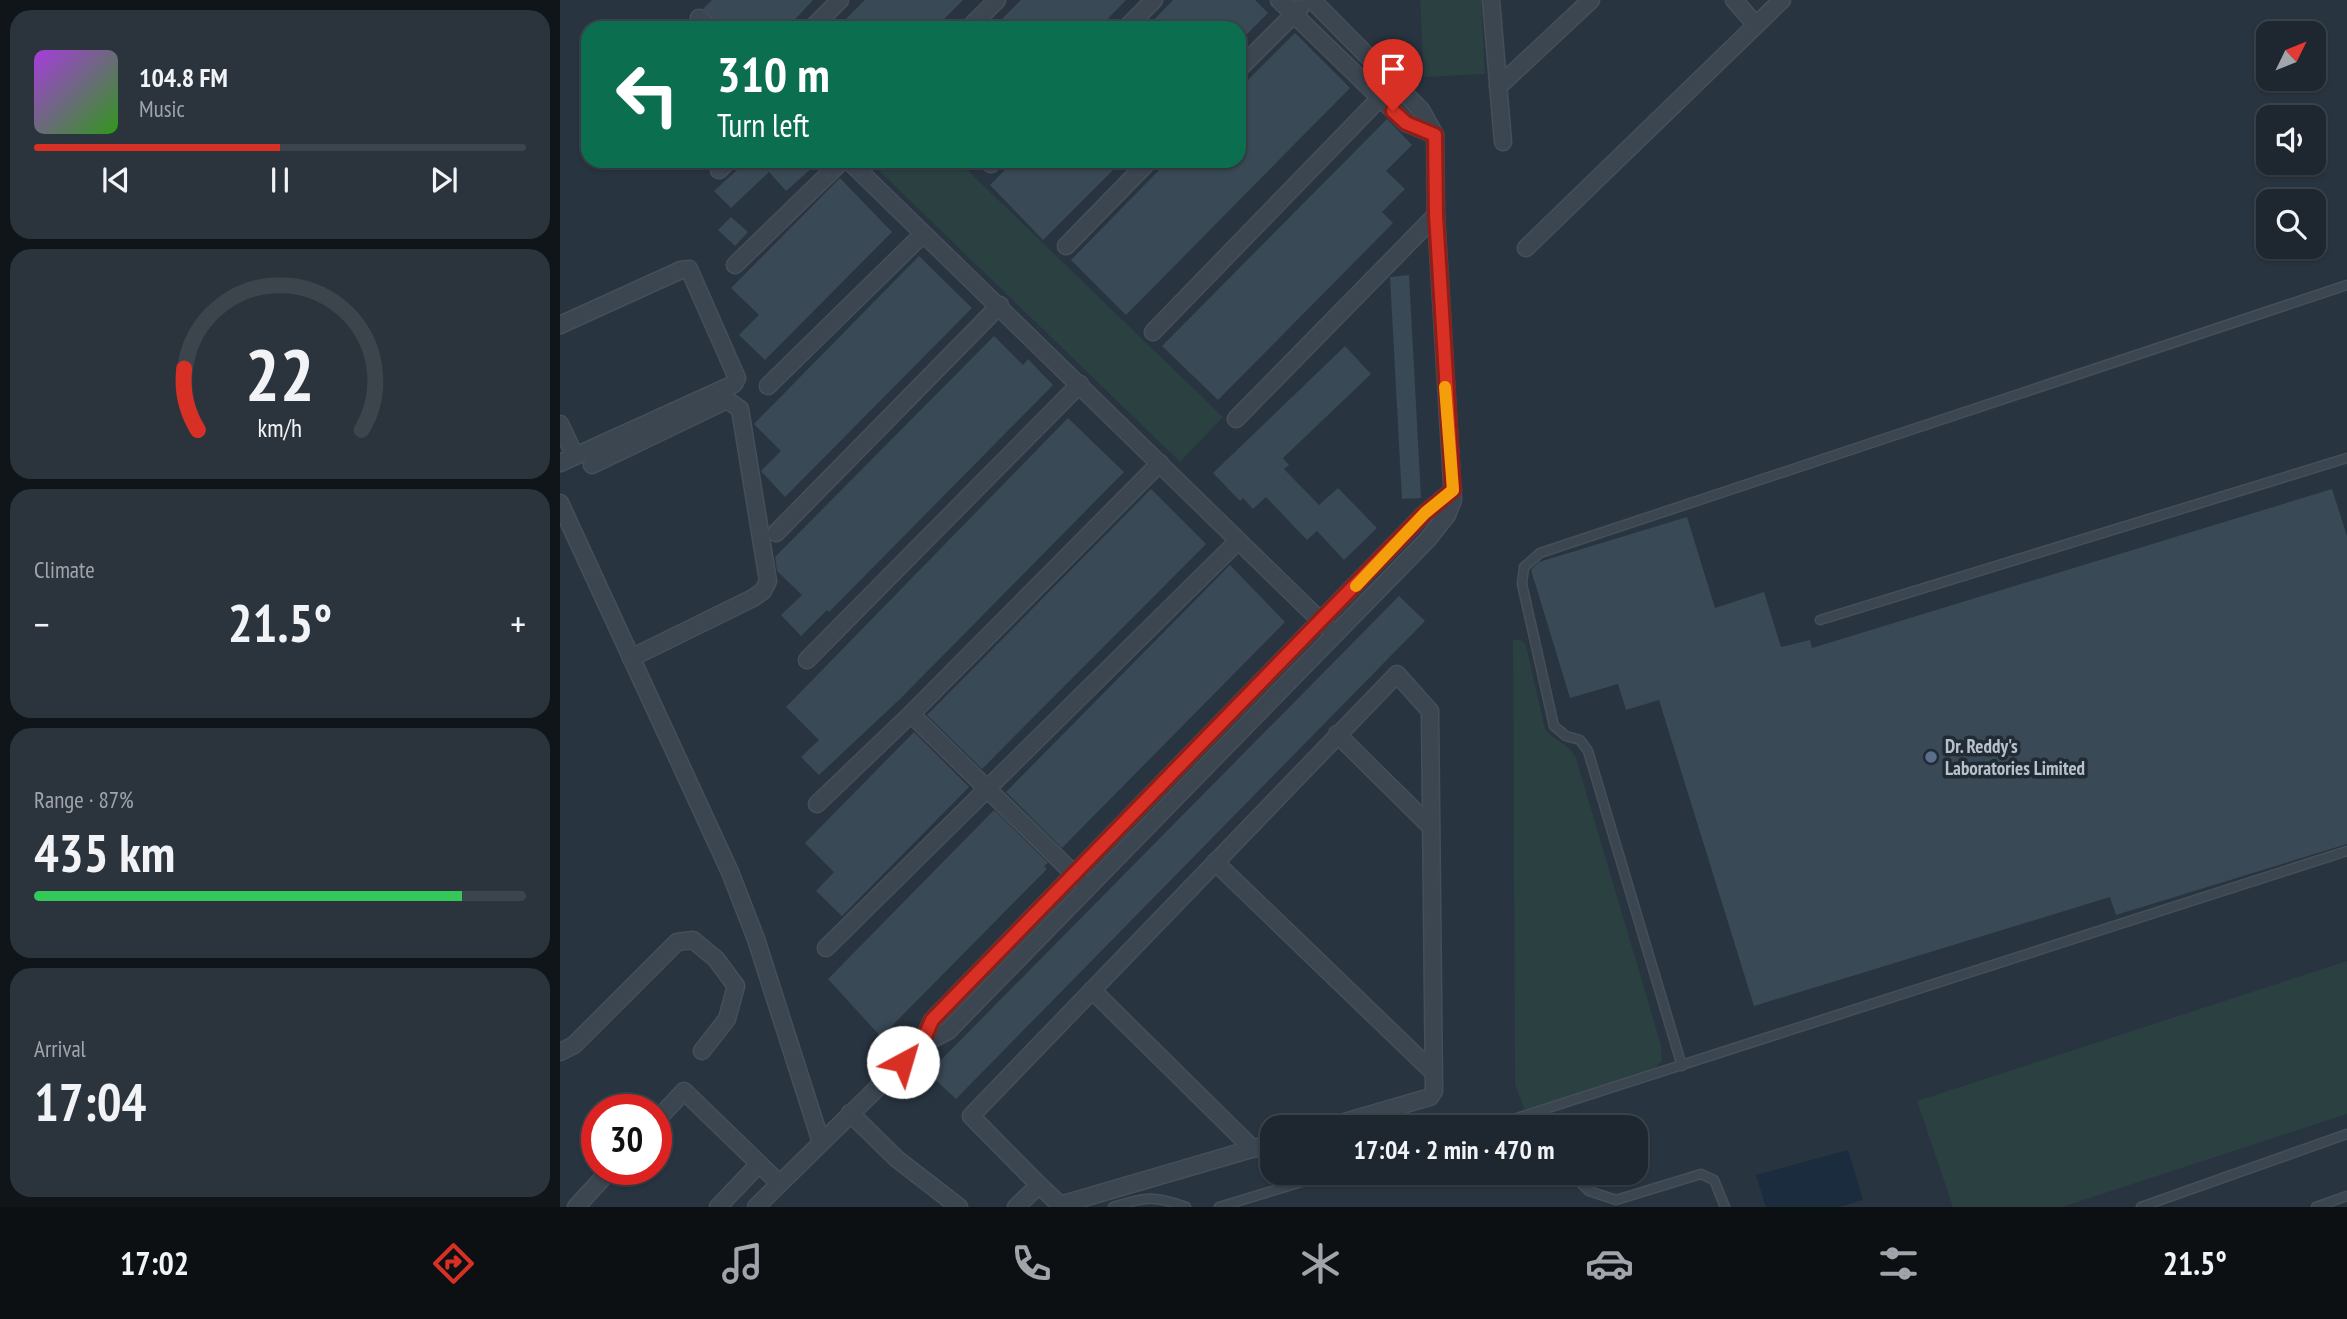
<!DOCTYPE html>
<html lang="en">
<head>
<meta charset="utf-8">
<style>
  :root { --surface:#1e2730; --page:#2b333c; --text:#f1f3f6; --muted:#a1a5ab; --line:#3c444c; --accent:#d93025 }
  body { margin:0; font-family:"PT Sans Narrow",sans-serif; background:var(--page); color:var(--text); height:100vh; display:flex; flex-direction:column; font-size:26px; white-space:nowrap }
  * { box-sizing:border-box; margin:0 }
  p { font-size:23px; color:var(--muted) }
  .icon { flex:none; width:38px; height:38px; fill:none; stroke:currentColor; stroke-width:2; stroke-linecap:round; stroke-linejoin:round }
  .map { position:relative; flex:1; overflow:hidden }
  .panel { display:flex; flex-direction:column; gap:10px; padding:10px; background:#10151a; width:560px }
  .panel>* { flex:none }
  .banner { position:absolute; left:21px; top:21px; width:665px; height:147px; border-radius:21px; box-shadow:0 2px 5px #0004,0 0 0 2px var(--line); background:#0b6e4f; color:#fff; overflow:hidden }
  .needle { width:46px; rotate:47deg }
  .fabs { position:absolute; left:1696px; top:21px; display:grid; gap:14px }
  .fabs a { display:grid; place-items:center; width:70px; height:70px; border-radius:14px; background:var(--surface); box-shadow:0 2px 5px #0004,0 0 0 2px var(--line); font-size:35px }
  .speed { position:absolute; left:21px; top:1094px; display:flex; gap:14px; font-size:35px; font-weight:700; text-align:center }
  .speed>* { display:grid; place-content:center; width:91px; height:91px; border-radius:50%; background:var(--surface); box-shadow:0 2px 5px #0004,0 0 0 2px var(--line); line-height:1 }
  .speed .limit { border:10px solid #d22; background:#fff; color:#111 }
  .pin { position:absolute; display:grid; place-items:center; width:60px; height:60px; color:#fff; margin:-72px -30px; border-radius:50% 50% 50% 0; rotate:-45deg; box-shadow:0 0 7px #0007 }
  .pin .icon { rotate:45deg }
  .me { position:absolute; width:77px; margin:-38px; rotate:39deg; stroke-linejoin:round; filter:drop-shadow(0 0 5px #0008) }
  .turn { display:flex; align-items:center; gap:24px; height:147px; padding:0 21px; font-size:32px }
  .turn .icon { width:91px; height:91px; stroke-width:2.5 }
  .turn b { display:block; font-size:49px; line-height:60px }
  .big { font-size:52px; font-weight:700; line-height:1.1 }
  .panel .card { flex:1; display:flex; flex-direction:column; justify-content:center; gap:10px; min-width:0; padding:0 24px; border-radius:21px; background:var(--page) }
  .panel .dial { align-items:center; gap:0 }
  .dial svg { height:182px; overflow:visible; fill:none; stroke:var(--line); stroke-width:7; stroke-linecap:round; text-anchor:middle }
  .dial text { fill:var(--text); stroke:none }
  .song { display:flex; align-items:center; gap:21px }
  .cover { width:84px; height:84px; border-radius:10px; background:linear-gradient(135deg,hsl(280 70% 55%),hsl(110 70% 35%)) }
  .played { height:7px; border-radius:4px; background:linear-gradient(90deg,var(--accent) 50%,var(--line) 50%) }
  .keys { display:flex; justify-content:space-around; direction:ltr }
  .heat { display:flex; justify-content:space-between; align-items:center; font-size:38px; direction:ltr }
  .charge { height:10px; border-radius:5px; background:linear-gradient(90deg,#34c759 87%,var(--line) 0) }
  .trip { position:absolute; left:700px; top:1115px; width:388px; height:70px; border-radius:21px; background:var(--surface); box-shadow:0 2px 5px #0004,0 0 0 2px var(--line); font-weight:700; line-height:70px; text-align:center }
  .dock { display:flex; height:112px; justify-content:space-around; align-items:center; background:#0c1013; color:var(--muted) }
  .dock .icon { width:49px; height:49px }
  .dock .selected { color:var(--accent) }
  .dock b { font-size:32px; color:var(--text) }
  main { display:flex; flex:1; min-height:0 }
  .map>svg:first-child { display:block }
  .green { fill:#2a4041 }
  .water { fill:#1b2c3e }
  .building { fill:#3a4956 }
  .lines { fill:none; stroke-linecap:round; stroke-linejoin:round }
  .service-casing { stroke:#454f59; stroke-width:11 }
  .minor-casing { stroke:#454f59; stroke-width:19 }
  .service { stroke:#3c4650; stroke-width:8 }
  .minor { stroke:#3c4650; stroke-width:16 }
  .route-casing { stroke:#8d1f18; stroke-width:18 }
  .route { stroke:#d93025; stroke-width:12 }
  .slow { stroke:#f59e0b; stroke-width:12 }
  .service-dot { fill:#5c6f8a; stroke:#202b35; stroke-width:2.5 }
  .labels { text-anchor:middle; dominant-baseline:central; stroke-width:7; stroke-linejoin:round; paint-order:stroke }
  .poi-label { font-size:19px; font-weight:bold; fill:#b8c1ca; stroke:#202b35; text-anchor:start }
</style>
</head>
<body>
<main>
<section class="panel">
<div class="card">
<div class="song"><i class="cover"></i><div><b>104.8 FM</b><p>Music</p></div></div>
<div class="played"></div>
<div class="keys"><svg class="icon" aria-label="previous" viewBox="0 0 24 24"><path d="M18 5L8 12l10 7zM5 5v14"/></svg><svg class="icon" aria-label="pause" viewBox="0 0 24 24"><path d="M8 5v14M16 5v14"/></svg><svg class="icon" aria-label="next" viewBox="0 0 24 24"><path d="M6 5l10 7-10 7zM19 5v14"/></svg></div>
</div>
<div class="card dial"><svg viewBox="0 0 100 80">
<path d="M14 69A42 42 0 1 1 86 69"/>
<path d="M14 69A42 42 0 0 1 8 42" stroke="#d93025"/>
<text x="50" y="56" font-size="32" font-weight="700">22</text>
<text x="50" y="72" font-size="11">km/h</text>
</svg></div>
<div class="card"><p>Climate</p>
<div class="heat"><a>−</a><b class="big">21.5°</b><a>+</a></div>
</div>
<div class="card"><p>Range · 87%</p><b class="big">435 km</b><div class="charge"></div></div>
<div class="card"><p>Arrival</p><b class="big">17:04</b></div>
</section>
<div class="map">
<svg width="1787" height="1207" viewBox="0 0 1787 1207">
  <rect width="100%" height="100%" fill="#283440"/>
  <g class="green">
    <polygon points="860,0 921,0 925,74 864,77"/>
    <polygon points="309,161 398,161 663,417 620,462"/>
    <path d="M953,640h8l5,5 19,84c9,12 25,15 31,29l85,287 1,16 -10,10 -126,41 -11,-27z"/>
    <polygon points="1787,961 1787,1114 1502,1207 1393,1207 1357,1101"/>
  </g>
  <polygon class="water" points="1288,1150 1303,1200 1279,1207 1206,1207 1196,1175"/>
  <g class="building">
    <polygon points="152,0 253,0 227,28 163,28 143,9"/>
    <polygon points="305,0 403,0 375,28 277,28"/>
    <polygon points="461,0 566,0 539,28 433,28"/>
    <polygon points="613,0 695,0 708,13 679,42 679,28 586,28"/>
    <polygon points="735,33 790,88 566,315 511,260 608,161 679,161 679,89"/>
    <polygon points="827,119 852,145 826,171 845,189 822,212 833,223 658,400 602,346"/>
    <polygon points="187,161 260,161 226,191 209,172 171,208 154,191"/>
    <polygon points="454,161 562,161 483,240 430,185"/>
    <polygon points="280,178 332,232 205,360 179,335 199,315 171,288"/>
    <polygon points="171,217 188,232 175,246 158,230"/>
    <polygon points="359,256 412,308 225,497 201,471 221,451 194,424"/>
    <polygon points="849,275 861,498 842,499 830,277"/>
    <polygon points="434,336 463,365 468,359 493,385 269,612 267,610 241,636 221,615 242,595 217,571 215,557"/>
    <polygon points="785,346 811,374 723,458 729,465 724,469 759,505 778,488 817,528 784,560 757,531 747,540 706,497 693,509 683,498 680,501 653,473"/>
    <polygon points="508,418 564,472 340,699 259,775 241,757 259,740 226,707"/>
    <polygon points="591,489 646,544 422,769 367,715"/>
    <polygon points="1772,489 1787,536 1787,844 1556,915 1550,897 1194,1006 1099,700 1066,710 1058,684 1010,698 971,570 979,562 1127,517 1155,608 1204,592 1221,647 1250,640 1252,648"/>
    <polygon points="670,565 725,622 502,848 446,792"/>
    <polygon points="839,596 865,621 396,1099 368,1073"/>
    <polygon points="354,732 409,787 282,916 256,891 274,872 245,843"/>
    <polygon points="434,810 488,863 484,866 487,869 321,1037 268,979"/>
  </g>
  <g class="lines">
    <defs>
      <g id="service">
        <polyline points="1260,620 1787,458"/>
        <polyline points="1122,1066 1028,751 1020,740 1006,736 994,726 962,584 964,567 980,553 1787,285"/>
        <polyline points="986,1110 990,1127"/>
        <polyline points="929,1127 1787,851"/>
        <polyline points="1009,1172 1029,1191 1056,1200 1141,1174 1154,1180 1165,1207"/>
        <path d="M553,1207c32,-10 41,-12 73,0"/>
        <polyline points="659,1207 775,1172"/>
        <polyline points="1581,1207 1787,1134"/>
        <polyline points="1756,1207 1787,1196"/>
      </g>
      <g id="minor">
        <polyline points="719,0 846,123 875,135"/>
        <polyline points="931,0 943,142"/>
        <polyline points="1174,0 1196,25"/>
        <polyline points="139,18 150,28"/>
        <polyline points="252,28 280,0"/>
        <polyline points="409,28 437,0"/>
        <polyline points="566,28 594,0"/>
        <polyline points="679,69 740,8"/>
        <polyline points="938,87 1031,0"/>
        <polyline points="289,161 768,628"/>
        <polyline points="431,164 434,161"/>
        <polyline points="159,170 168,161"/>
        <polyline points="506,246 589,161"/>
        <polyline points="966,248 1222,0"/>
        <polyline points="175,265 282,161"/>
        <polyline points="0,325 121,270 129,269 177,378 174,384 0,463"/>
        <polyline points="593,332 820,98"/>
        <polyline points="208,386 362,235"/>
        <polyline points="676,419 876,215"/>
        <polyline points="0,424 15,456"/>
        <polyline points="32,465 167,400 180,409 208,581 203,591 193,598 71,658"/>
        <polyline points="0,503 170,872 196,939 261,1142"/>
        <polyline points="216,533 440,305"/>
        <polyline points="247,660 520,384"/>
        <polyline points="351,714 600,463"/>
        <polyline points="777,734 871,827"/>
        <polyline points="257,804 351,714 520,880"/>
        <polyline points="655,862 873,1072"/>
        <polyline points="266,948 678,541"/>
        <polyline points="532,990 693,1149"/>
        <polyline points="361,1045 372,1020 865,513 893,490"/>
        <polyline points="0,1052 14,1045 117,942 133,940 156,959 176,986 167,1019 142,1051"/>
        <polyline points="290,1113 337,1159 399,1207"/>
        <polyline points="96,1121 124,1091 219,1183"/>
        <polyline points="479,1185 498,1203 503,1204 712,1143"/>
        <polyline points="16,1207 51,1169"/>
        <polyline points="158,1207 199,1164"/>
        <polyline points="196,1207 361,1045 388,1031 868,539 887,515 893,500 876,215 875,135 861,110 752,0"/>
        <polyline points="456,1207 479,1185 411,1116 837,674 870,711 874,1091 870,1097 767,1127"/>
      </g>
    </defs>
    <use href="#service" class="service-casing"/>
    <use href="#minor" class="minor-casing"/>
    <use href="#service" class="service"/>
    <use href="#minor" class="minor"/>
  </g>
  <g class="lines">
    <defs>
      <polyline id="route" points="343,1062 361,1045 372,1020 865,513 893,490 876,215 875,135 846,123 833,111"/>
    </defs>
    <use href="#route" class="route-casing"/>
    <use href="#route" class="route"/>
    <polyline class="slow" points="796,586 865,513 893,490 885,387"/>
  </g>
  <circle class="service-dot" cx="1371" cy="757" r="7"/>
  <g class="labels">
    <g class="poi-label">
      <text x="1385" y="746">Dr. Reddy's<tspan x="1385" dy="22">Laboratories Limited</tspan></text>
    </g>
  </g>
</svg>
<div class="fabs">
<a><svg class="needle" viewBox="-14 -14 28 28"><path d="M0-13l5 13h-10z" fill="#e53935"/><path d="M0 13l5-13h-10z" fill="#a1a5ab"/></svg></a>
<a><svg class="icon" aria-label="sound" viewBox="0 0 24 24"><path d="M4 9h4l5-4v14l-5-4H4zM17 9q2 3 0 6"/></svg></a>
<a><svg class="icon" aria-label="search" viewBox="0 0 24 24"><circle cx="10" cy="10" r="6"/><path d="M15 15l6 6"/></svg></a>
</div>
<div class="speed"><div class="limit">30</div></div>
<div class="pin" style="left:833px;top:111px;background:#d93025"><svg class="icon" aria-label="arrive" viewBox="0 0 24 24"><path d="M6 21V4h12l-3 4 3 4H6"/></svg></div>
<svg class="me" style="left:343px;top:1062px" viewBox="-20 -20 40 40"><circle r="19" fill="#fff"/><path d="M0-13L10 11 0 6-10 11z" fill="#d93025"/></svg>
<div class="trip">17:04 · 2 min · 470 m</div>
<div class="banner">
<div class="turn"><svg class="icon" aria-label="left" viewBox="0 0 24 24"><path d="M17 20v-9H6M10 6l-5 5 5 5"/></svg><div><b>310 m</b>Turn left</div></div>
</div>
</div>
</main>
<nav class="dock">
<b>17:02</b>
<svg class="icon selected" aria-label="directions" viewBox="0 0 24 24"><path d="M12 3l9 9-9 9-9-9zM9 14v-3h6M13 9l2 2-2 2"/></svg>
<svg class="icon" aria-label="music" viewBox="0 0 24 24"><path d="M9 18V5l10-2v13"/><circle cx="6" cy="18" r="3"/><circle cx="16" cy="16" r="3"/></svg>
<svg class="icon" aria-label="phone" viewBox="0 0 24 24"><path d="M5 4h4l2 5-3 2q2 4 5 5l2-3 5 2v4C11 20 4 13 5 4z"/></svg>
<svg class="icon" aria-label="climate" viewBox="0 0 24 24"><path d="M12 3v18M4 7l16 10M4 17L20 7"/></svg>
<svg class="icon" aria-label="car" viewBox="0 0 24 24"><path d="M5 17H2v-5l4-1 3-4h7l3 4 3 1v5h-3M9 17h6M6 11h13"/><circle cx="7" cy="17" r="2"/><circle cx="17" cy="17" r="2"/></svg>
<svg class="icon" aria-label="filters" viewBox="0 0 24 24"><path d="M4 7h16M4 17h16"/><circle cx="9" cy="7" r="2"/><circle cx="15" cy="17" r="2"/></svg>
<b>21.5°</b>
</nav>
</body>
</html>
